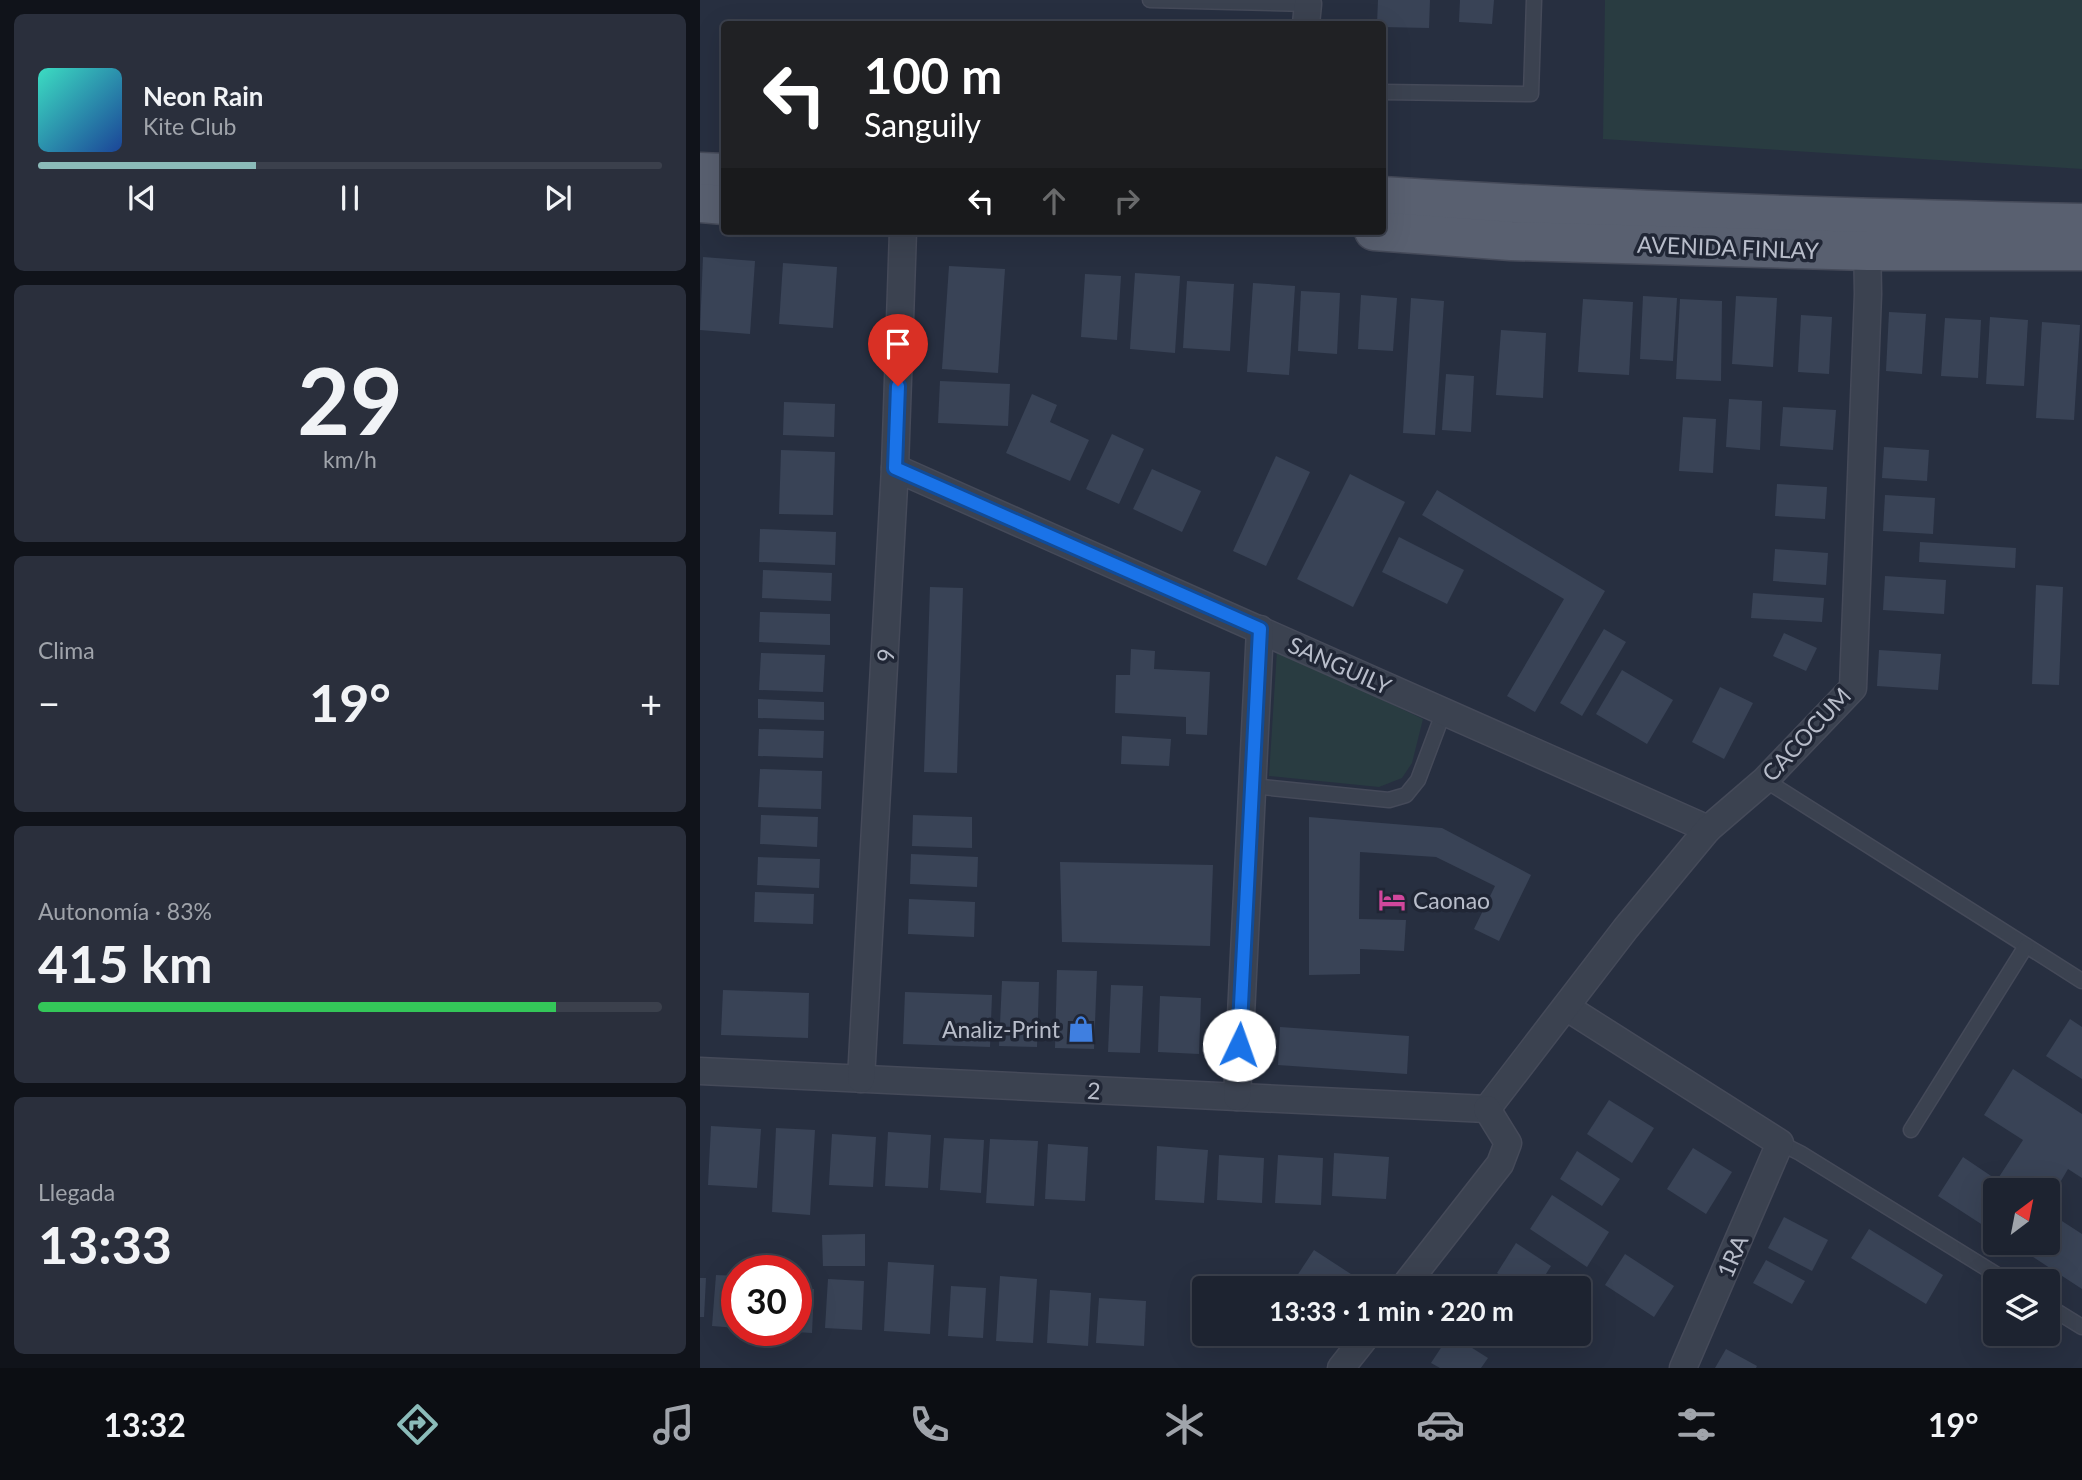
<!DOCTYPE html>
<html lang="es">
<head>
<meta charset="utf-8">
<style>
  :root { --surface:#1d2330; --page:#2a2f3c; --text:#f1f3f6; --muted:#a0a4ab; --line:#3b404c; --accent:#8bbbb9 }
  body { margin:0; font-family:Lato,sans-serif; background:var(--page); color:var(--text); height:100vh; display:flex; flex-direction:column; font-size:26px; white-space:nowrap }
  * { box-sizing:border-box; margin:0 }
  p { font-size:23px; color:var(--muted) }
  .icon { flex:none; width:38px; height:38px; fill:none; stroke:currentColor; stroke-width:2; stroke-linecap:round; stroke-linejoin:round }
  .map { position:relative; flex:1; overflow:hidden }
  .details { display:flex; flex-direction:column; gap:14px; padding:14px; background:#10131a; width:700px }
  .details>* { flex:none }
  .hud { position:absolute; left:21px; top:21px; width:665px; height:214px; border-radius:7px; box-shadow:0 7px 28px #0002,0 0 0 2px var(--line); background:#202124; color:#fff; overflow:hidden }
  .needle { width:46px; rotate:32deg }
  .controls { position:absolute; left:1283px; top:1178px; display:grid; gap:14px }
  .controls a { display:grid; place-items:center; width:77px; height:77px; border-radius:7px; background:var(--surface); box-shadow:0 7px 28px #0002,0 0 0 2px var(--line); font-size:35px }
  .speed { position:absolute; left:21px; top:1255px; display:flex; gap:14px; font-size:35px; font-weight:700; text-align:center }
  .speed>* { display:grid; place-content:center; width:91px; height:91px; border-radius:50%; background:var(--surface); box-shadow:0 7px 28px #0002,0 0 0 2px var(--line); line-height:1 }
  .speed .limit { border:10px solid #d22; background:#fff; color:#111 }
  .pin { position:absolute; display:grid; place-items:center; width:60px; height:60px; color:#fff; margin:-72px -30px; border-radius:50% 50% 50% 0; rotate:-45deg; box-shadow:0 0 7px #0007 }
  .pin .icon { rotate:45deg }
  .me { position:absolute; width:77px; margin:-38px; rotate:3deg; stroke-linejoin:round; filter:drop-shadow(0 0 5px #0008) }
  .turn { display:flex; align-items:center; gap:24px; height:147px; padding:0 28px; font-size:32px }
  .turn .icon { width:91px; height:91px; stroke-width:2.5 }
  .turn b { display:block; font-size:49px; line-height:60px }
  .lanes { display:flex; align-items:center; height:66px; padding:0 28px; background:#0003; justify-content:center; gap:35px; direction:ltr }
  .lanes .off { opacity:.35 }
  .big { font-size:52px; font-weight:700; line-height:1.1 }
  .details .card { flex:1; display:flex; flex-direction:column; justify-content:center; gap:10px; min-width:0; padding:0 24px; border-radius:10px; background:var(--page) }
  .details .dial { align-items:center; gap:0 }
  .dial b { font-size:91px; line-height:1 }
  .song { display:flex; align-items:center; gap:21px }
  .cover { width:84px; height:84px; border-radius:10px; background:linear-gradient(135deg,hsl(170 70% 55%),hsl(220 70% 35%)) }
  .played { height:7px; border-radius:4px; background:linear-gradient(90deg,var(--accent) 35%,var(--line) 35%) }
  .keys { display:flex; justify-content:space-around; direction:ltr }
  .heat { display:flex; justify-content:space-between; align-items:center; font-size:38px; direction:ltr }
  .charge { height:10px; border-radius:5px; background:linear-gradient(90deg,#34c759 83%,var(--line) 0) }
  .trip { position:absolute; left:492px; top:1276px; width:399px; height:70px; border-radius:7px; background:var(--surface); box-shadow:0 7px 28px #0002,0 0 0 2px var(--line); font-weight:700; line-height:70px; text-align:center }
  .menu { display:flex; height:112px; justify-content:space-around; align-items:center; background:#0c0e13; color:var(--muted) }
  .menu .icon { width:49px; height:49px }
  .menu .active { color:var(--accent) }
  .menu b { font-size:32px; color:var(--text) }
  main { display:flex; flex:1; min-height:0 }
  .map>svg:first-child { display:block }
  .grass { fill:#293c41 }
  .building { fill:#394356 }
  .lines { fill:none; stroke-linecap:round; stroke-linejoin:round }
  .lane-casing { stroke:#454a59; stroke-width:17 }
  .street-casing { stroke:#454a59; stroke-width:29 }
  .primary-casing { stroke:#454a59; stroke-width:41 }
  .lane { stroke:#3b4250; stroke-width:14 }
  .street { stroke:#3b4250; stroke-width:26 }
  .primary { stroke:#596070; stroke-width:38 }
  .route-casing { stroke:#114b97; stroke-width:18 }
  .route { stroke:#1a73e8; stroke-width:12 }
  .labels { text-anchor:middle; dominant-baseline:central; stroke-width:7; stroke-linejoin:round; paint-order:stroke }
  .street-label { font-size:23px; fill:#b8bdca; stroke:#202635 }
  .poi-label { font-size:23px; fill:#b8bdca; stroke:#202635; text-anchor:start }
</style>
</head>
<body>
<main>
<section class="details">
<div class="card">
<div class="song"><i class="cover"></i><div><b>Neon Rain</b><p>Kite Club</p></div></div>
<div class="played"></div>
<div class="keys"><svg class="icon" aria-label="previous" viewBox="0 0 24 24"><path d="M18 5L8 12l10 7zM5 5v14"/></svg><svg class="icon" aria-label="pause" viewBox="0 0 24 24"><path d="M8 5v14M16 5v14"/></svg><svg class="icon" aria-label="next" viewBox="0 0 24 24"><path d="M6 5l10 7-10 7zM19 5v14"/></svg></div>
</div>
<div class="card dial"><b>29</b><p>km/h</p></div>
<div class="card"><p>Clima</p>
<div class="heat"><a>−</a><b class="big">19°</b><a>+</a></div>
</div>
<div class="card"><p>Autonomía · 83%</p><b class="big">415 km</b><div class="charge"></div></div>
<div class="card"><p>Llegada</p><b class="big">13:33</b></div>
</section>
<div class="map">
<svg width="1382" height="1368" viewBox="0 0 1382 1368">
  <rect width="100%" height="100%" fill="#272f40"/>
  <g class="grass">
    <polygon points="905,0 1382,0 1382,169 903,139"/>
    <polygon points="577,650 723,719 712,763 702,778 679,787 569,776"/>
  </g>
  <g class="building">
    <polygon points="678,0 730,0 729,28 682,27 682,24 677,24"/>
    <polygon points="760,0 794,0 792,24 759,22"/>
    <polygon points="3,257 55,261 50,334 0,330"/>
    <polygon points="83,263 137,267 133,328 79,324"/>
    <polygon points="249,266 305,269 298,373 242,369"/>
    <polygon points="435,273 480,276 475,353 430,349"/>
    <polygon points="385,274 421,276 417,340 381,337"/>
    <polygon points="487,281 534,284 530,351 483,348"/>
    <polygon points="553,283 595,286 589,375 547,372"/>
    <polygon points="601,291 640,293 637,354 598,351"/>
    <polygon points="661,295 697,298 693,351 658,349"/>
    <polygon points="943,296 977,298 973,361 940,359"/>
    <polygon points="1036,296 1077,298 1073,367 1032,364"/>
    <polygon points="711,298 744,301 735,435 703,433"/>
    <polygon points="883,299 933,302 929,375 878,372"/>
    <polygon points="980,299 1022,301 1021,381 976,379"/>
    <polygon points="1189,312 1226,314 1222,374 1186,371"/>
    <polygon points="1101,315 1132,317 1129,374 1098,372"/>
    <polygon points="1290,317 1328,320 1324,386 1286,384"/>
    <polygon points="1245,318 1281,320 1278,378 1241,376"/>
    <polygon points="1342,322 1380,325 1374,420 1336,418"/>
    <polygon points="801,330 846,333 843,398 796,395"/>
    <polygon points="746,374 774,376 771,432 742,430"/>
    <polygon points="240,381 310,384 308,426 238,423"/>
    <polygon points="332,394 357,405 350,422 389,440 370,481 306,453"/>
    <polygon points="1029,399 1062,401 1060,450 1026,447"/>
    <polygon points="84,402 135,404 134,437 83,435"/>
    <polygon points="1083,407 1136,410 1133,450 1080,446"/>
    <polygon points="983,417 1016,419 1013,473 979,471"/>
    <polygon points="412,434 444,449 419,504 386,489"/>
    <polygon points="1184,447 1229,450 1227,481 1182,478"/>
    <polygon points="81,450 135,452 133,515 79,514"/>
    <polygon points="576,456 610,472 566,566 533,551"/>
    <polygon points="452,469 501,491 482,532 433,509"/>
    <polygon points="650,474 705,502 653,607 597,579"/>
    <polygon points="1077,484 1127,487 1125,519 1075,516"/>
    <polygon points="737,490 905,591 835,712 807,696 864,599 722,515"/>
    <polygon points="1185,495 1235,498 1233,534 1183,531"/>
    <polygon points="60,529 136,532 135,565 59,562"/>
    <polygon points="699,537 764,570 747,604 682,572"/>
    <polygon points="1220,542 1316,548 1315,568 1219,562"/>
    <polygon points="1075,549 1128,553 1126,585 1073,581"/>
    <polygon points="63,570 132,573 131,601 62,598"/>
    <polygon points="1185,576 1246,580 1244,614 1183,610"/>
    <polygon points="1336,585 1363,587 1359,685 1332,684"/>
    <polygon points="230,587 263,588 257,773 224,772"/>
    <polygon points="1053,593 1124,598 1122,622 1051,618"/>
    <polygon points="60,612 130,614 130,645 59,642"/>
    <polygon points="904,629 926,642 882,716 860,703"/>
    <polygon points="1084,633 1117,648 1106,671 1073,656"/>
    <polygon points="431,649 455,651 454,669 510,672 507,735 486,734 486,717 415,713 416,675 430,675"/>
    <polygon points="1179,650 1241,654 1238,690 1177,686"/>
    <polygon points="61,653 125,655 123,692 59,690"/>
    <polygon points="922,670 973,700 947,744 896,714"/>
    <polygon points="1020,687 1053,703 1024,759 992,742"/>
    <polygon points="58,699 124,702 124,720 58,718"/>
    <polygon points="59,729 124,731 123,758 58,756"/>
    <polygon points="422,736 471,739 469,766 421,764"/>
    <polygon points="60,769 122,771 121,809 58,807"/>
    <polygon points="61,815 118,817 117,847 60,844"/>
    <polygon points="213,815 272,817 272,848 212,846"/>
    <polygon points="609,817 742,828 831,875 799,941 774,929 795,886 736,857 660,852 659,919 706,920 704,951 660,949 660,974 609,975"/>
    <polygon points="211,854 278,857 277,887 210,884"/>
    <polygon points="58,857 120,859 119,888 57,885"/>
    <polygon points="360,862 513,865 510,946 362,942"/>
    <polygon points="55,892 114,894 113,924 54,922"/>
    <polygon points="209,899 275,902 274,937 208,934"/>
    <polygon points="357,970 397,971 394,1049 355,1048"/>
    <polygon points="302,981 339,982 337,1047 299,1046"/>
    <polygon points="411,985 443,986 440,1053 408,1052"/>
    <polygon points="23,990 109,993 108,1038 21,1035"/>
    <polygon points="205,992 292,995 290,1047 203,1044"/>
    <polygon points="460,996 501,998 499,1054 458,1052"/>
    <polygon points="1370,1019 1382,1027 1382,1079 1346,1056"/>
    <polygon points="580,1027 709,1036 707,1074 578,1065"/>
    <polygon points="1313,1069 1382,1114 1382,1178 1368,1169 1348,1203 1348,1190 1295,1190 1295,1233 1238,1196 1263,1157 1297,1180 1323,1140 1284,1115"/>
    <polygon points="909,1100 954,1128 932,1163 887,1134"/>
    <polygon points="11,1126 61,1129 57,1188 8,1185"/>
    <polygon points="76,1128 115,1130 110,1215 72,1212"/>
    <polygon points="188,1132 231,1135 228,1188 185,1186"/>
    <polygon points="132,1134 176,1137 173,1187 129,1185"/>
    <polygon points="244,1138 284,1140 281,1193 240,1190"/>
    <polygon points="290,1139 338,1141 334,1206 286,1203"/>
    <polygon points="348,1144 388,1147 385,1201 345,1199"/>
    <polygon points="457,1146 508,1150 504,1203 455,1200"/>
    <polygon points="993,1148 1032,1172 1006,1214 967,1189"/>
    <polygon points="877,1151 920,1179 902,1206 860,1179"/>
    <polygon points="634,1153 689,1157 686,1199 632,1196"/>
    <polygon points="519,1155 564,1158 562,1203 517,1200"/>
    <polygon points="578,1155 623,1158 621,1205 575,1203"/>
    <polygon points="852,1195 909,1232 887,1267 830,1229"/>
    <polygon points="1348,1212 1382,1234 1382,1289 1310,1242 1348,1242"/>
    <polygon points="1084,1217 1128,1240 1112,1271 1068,1248"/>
    <polygon points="1169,1229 1243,1275 1226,1304 1151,1258"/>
    <polygon points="165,1234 165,1266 123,1266 122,1235"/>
    <polygon points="816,1243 851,1266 837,1288 819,1288 797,1273"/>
    <polygon points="614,1250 657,1278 651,1288 589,1288"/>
    <polygon points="925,1254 974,1286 954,1317 905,1285"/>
    <polygon points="1066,1260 1105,1281 1092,1304 1053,1283"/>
    <polygon points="188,1262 234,1265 230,1334 184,1331"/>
    <polygon points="16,1275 37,1276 37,1328 12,1326"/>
    <polygon points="300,1276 337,1279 333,1343 296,1341"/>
    <polygon points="0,1278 6,1278 4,1317 0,1317"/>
    <polygon points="128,1279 164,1281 162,1330 125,1328"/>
    <polygon points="251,1286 286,1288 283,1338 248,1336"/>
    <polygon points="96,1288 114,1289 112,1333 96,1332"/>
    <polygon points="350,1290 391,1293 388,1346 347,1343"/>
    <polygon points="399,1298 446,1301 444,1346 396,1343"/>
    <polygon points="504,1334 561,1334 561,1345 504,1342"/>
    <polygon points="750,1334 788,1358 781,1368 740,1368 731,1363"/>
    <polygon points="1026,1349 1057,1366 1056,1368 1015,1368"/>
  </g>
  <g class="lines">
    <defs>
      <g id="lane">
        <polyline points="450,0 608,4 608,0"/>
        <polyline points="682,92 831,94 834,0"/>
        <polyline points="1065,780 1382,981"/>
        <polyline points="552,786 689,800 706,795 718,780 744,711"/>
        <polyline points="1211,1130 1326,946"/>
        <polyline points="1080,1143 1100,1153 1307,1281"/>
        <polyline points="1348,1306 1382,1327"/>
      </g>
      <g id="street">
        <polyline points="606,24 608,4"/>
        <polyline points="195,468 1008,829"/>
        <polyline points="866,1007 1080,1143 983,1368"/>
        <polyline points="0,1071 787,1109"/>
        <polyline points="161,1079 195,468 203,231"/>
        <polyline points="537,1097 560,629"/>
        <polyline points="787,1109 926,928 1008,829 1065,780 1153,688 1168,294 1167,234"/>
        <polyline points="703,1288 800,1164 808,1143 787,1109"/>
        <polyline points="641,1368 668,1334"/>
      </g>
      <g id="primary">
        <polyline points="0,172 24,173"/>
        <path d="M682,196c233,15 467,22 700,27"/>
        <polyline points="0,203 24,205"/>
        <polyline points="674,231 811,241 1167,251 1382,251"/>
      </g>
    </defs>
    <use href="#lane" class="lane-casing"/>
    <use href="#street" class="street-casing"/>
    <use href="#primary" class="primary-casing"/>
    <use href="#lane" class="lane"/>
    <use href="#street" class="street"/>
    <use href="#primary" class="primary"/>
  </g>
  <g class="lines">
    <defs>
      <polyline id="route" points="198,386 195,468 560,629 539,1045"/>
    </defs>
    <use href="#route" class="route-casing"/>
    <use href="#route" class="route"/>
  </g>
  <defs>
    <symbol id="hotel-bare" viewBox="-9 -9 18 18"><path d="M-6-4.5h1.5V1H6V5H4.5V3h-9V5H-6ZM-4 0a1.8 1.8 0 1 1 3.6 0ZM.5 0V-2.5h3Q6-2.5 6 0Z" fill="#d1479c" stroke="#202635" stroke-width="2.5" paint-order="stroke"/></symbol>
    <symbol id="shop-bare" viewBox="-9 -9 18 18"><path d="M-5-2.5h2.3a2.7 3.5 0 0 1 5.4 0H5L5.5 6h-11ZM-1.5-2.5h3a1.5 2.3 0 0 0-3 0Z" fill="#3f7fe0" stroke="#202635" stroke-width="2.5" paint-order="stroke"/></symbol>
  </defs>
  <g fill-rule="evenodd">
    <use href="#hotel-bare" x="673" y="881" width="38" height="38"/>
    <use href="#shop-bare" x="362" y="1010" width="38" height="38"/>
  </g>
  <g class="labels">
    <g class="street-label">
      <text transform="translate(1028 247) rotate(2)">AVENIDA FINLAY</text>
      <text transform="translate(185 655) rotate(-87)">9</text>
      <text transform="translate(640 665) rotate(24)">SANGUILY</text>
      <text transform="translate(1106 734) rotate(-47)">CACOCUM</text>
      <text transform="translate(394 1090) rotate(3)">2</text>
      <text transform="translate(1032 1256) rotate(-67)">1RA</text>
    </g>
    <g class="poi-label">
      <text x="713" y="900">Caonao</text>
      <text x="360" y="1029" text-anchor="end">Analiz-Print</text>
    </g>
  </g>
</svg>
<div class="controls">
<a><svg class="needle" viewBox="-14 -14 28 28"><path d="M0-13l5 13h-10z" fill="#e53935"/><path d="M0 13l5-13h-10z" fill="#a0a4ab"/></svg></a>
<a><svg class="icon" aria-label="layers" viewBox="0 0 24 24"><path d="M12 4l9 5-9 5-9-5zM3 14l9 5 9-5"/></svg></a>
</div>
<div class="speed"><div class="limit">30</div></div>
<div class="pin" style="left:198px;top:386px;background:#d93025"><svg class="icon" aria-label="arrive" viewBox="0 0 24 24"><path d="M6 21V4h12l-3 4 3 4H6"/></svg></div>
<svg class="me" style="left:539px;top:1045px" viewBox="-20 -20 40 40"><circle r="19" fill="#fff"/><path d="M0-13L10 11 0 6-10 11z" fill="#1a73e8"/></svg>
<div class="trip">13:33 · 1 min · 220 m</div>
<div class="hud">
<div class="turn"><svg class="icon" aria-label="left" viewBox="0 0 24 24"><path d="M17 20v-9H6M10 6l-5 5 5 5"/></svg><div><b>100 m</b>Sanguily</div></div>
<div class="lanes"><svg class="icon" aria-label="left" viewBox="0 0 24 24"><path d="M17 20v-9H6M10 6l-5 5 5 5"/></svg><svg class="icon off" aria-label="ahead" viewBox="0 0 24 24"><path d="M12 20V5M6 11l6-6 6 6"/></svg><svg class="icon off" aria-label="right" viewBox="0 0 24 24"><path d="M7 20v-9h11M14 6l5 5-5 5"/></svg></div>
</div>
</div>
</main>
<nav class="menu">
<b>13:32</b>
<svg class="icon active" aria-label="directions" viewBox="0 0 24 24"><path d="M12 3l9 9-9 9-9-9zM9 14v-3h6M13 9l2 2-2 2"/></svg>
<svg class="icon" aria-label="music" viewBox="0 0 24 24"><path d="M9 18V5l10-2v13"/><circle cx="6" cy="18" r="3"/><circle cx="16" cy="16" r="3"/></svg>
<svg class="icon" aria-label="phone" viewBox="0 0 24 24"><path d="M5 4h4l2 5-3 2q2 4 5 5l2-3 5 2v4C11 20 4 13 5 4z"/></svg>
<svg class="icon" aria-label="climate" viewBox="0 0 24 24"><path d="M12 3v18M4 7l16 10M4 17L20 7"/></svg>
<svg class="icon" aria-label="car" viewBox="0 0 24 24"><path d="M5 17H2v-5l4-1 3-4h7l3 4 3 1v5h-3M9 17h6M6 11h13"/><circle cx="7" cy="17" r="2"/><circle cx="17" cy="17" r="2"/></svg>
<svg class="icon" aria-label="filters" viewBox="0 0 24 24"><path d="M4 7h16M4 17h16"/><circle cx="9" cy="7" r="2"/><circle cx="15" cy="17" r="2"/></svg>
<b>19°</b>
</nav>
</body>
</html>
